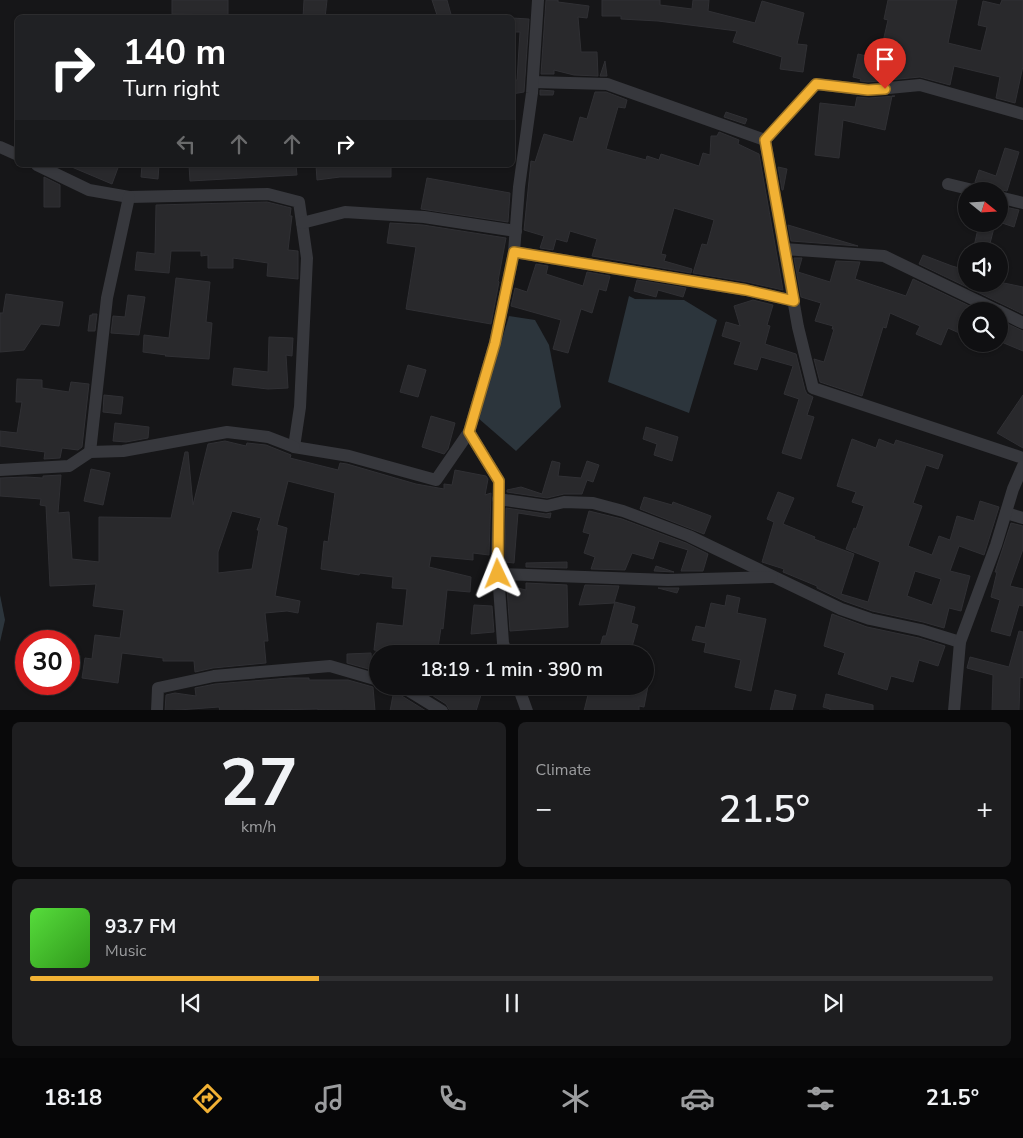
<!DOCTYPE html>
<html lang="en">
<head>
<meta charset="utf-8">
<style>
  :root { --surface:#101012; --page:#1e1e20; --text:#f1f3f6; --muted:#9c9d9f; --line:#303032; --accent:#f2b134 }
  body { margin:0; font-family:"Nunito Sans",sans-serif; background:var(--page); color:var(--text); height:100vh; display:flex; flex-direction:column; font-size:19px; white-space:nowrap }
  * { box-sizing:border-box; margin:0 }
  p { font-size:16px; color:var(--muted) }
  .icon { flex:none; width:28px; height:28px; fill:none; stroke:currentColor; stroke-width:2; stroke-linecap:round; stroke-linejoin:round }
  .map { position:relative; height:710px; overflow:hidden }
  .side { display:flex; flex-direction:column; gap:12px; padding:12px; background:#09090a; flex:1 }
  .side>* { flex:none }
  .banner { position:absolute; left:15px; top:15px; width:500px; height:152px; border-radius:8px; box-shadow:0 1px 4px #0004,0 0 0 1px var(--line); background:#202124; color:#fff; overflow:hidden }
  .needle { width:32px; rotate:108deg }
  .tools { position:absolute; left:958px; top:182px; display:grid; gap:10px }
  .tools a { display:grid; place-items:center; width:50px; height:50px; border-radius:50%; background:var(--surface); box-shadow:0 1px 4px #0004,0 0 0 1px var(--line); font-size:25px }
  .speed { position:absolute; left:15px; top:630px; display:flex; gap:10px; font-size:25px; font-weight:700; text-align:center }
  .speed>* { display:grid; place-content:center; width:65px; height:65px; border-radius:50%; background:var(--surface); box-shadow:0 1px 4px #0004,0 0 0 1px var(--line); line-height:1 }
  .speed .limit { border:8px solid #d22; background:#fff; color:#111 }
  .pin { position:absolute; display:grid; place-items:center; width:42px; height:42px; color:#fff; margin:-51px -21px; border-radius:50% 50% 50% 0; rotate:-45deg; box-shadow:0 0 5px #0007 }
  .pin .icon { rotate:45deg }
  .me { position:absolute; width:55px; margin:-28px; rotate:358deg; stroke-linejoin:round; filter:drop-shadow(0 0 4px #0008) }
  .turn { display:flex; align-items:center; gap:18px; height:105px; padding:0 25px; font-size:22px }
  .turn .icon { width:65px; height:65px; stroke-width:2.5 }
  .turn b { display:block; font-size:35px; line-height:42px }
  .lanes { display:flex; align-items:center; height:48px; padding:0 25px; background:#0003; justify-content:center; gap:25px; direction:ltr }
  .lanes .off { opacity:.35 }
  .big { font-size:38px; font-weight:600; line-height:1.1 }
  .side .tile { flex:1; display:flex; flex-direction:column; justify-content:center; gap:8px; min-width:0; padding:0 18px; border-radius:8px; background:var(--page) }
  .side .dial { align-items:center; gap:0 }
  .dial b { font-size:65px; line-height:1 }
  .song { display:flex; align-items:center; gap:15px }
  .cover { width:60px; height:60px; border-radius:8px; background:linear-gradient(135deg,hsl(110 70% 55%),hsl(110 70% 35%)) }
  .played { height:5px; border-radius:2px; background:linear-gradient(90deg,var(--accent) 30%,var(--line) 30%) }
  .keys { display:flex; justify-content:space-around; direction:ltr }
  .heat { display:flex; justify-content:space-between; align-items:center; font-size:28px; direction:ltr }
  .side .tiles { flex:1; display:grid; gap:12px; grid-template-columns:1fr 1fr }
  .tile:last-child { grid-column:span 2 }
  .trip { position:absolute; left:369px; top:645px; width:285px; height:50px; border-radius:25px; background:var(--surface); box-shadow:0 1px 4px #0004,0 0 0 1px var(--line); font-weight:600; line-height:50px; text-align:center }
  .dock { display:flex; height:80px; justify-content:space-around; align-items:center; background:#060607; color:var(--muted) }
  .dock .icon { width:35px; height:35px }
  .dock .current { color:var(--accent) }
  .dock b { font-size:22px; color:var(--text) }
  .map>svg:first-child { display:block }
  .water { fill:#2c353c }
  .building { fill:#29292c; stroke:#303034; fill-rule:evenodd }
  .lines { fill:none; stroke-linecap:round; stroke-linejoin:round }
  .minor { stroke:#37383d; stroke-width:12 }
  .route-casing { stroke:#9d7322; stroke-width:12 }
  .route { stroke:#f2b134; stroke-width:9 }
</style>
</head>
<body>
<div class="map">
<svg width="1023" height="711" viewBox="0 0 1023 711">
  <rect width="100%" height="100%" fill="#161618"/>
  <g class="water">
    <polygon points="629,296 635,299 684,300 717,320 689,413 608,382"/>
    <polygon points="509,316 535,320 549,345 561,407 516,451 478,418"/>
    <polygon points="0,595 5,620 0,642"/>
  </g>
  <g class="building">
    <polygon points="172,0 228,0 228,15 172,14"/>
    <polygon points="304,0 327,0 325,18 303,18"/>
    <polygon points="432,0 447,0 452,18 438,18"/>
    <polygon points="546,0 558,0 558,2 589,6 587,18 578,17 581,52 597,52 598,76 574,75 554,70 554,74 541,74"/>
    <polygon points="602,0 660,0 660,5 692,9 693,0 709,0 708,11 755,23 762,1 804,13 797,44 807,45 803,72 780,69 782,57 733,42 737,31 658,21 621,19 621,16 602,16"/>
    <polygon points="888,0 957,0 948,43 981,51 987,27 978,25 983,1 1000,5 1002,0 1023,0 1023,66 1015,103 996,98 1000,77 954,66 950,85 920,77 868,82 860,81 861,79 853,77 858,54 879,59 888,20 884,19"/>
    <polygon points="512,18 529,19 524,92 512,94 512,81 517,80 520,32 512,32"/>
    <polygon points="605,61 607,76 600,76"/>
    <polygon points="540,90 554,91 553,95 540,95"/>
    <polygon points="595,92 606,92 627,100 625,108 618,107 606,149 646,160 647,156 659,160 661,154 699,166 703,153 710,155 711,136 717,136 719,132 739,140 738,144 759,154 783,290 747,282 693,273 702,244 707,245 714,220 674,208 661,254 666,255 664,261 692,269 691,273 592,256 597,239 570,231 567,242 556,239 553,250 540,248 544,236 524,230 531,161 535,162 544,134 573,142 580,117 587,119"/>
    <polygon points="892,96 885,130 843,120 839,158 815,155 820,103 855,107 857,97 869,98 895,96"/>
    <polygon points="726,112 747,119 745,124 724,117"/>
    <polygon points="1005,148 1019,152 1007,191 997,189 992,191 985,189 982,185 975,182 979,170 996,176"/>
    <polygon points="67,165 119,165 112,184"/>
    <polygon points="142,165 159,165 158,179 141,177"/>
    <polygon points="189,165 296,165 297,175 190,181"/>
    <polygon points="316,165 391,165 391,177 340,177 317,180"/>
    <polygon points="778,167 787,169 783,190 782,190"/>
    <polygon points="44,177 60,185 60,207 44,207"/>
    <polygon points="427,178 510,193 508,222 421,209"/>
    <polygon points="267,202 291,208 290,216 292,216 288,250 298,251 298,279 267,276 268,263 233,258 233,268 208,268 208,255 201,256 201,251 171,251 169,273 135,270 137,252 155,254 156,205"/>
    <polygon points="1000,206 1019,210 1014,227 999,222"/>
    <polygon points="390,223 423,225 506,238 498,281 499,282 491,324 406,309 416,247 387,243"/>
    <polygon points="979,224 995,224 988,251 973,251"/>
    <polygon points="788,225 858,246 791,241"/>
    <polygon points="923,255 952,266 966,270 966,284 999,284 999,282 1023,287 1023,314 919,264"/>
    <polygon points="794,258 802,258 798,272 830,282 836,261 860,262 855,279 906,296 913,279 980,311 966,311 966,336 948,328 941,345 916,334 920,326 890,313 886,328 883,327 862,396 820,382 814,359 824,362 834,329 832,329 833,326 815,321 821,303 801,297"/>
    <polygon points="536,264 548,266 546,274 583,286 587,272 610,276 606,291 599,289 592,313 581,309 568,353 553,349 561,320 511,306 515,288 527,292"/>
    <polygon points="176,278 210,282 206,322 212,323 209,359 165,356 166,355 143,352 144,335 169,338"/>
    <polygon points="637,280 686,288 683,297 658,290 656,297 634,291"/>
    <polygon points="6,294 63,302 59,326 41,324 24,350 0,352 0,313 3,313"/>
    <polygon points="128,295 145,297 139,335 111,333 113,316 125,317"/>
    <polygon points="753,300 773,305 767,325 770,326 765,344 796,354 805,390 807,394 813,397 807,415 814,417 801,459 782,453 799,399 784,394 793,366 761,357 757,370 734,364 741,342 722,336 726,322 740,326 734,306"/>
    <polygon points="92,314 97,314 95,331 88,331 90,315 92,316"/>
    <polygon points="999,320 1023,331 1023,351 999,341"/>
    <polygon points="269,337 293,338 292,356 286,355 288,388 268,389 232,385 234,368 268,372"/>
    <polygon points="408,365 426,370 418,397 400,392"/>
    <polygon points="17,379 42,380 42,388 69,392 71,382 89,384 82,447 78,450 62,448 60,458 44,459 45,452 0,446 0,431 17,433 22,402 16,402"/>
    <polygon points="104,395 123,397 121,414 103,412"/>
    <polygon points="1023,395 1023,448 997,433"/>
    <polygon points="431,416 455,423 448,449 444,454 422,447"/>
    <polygon points="115,423 149,427 148,438 126,442 113,441"/>
    <polygon points="646,427 678,437 672,461 654,455 657,444 643,439"/>
    <path d="M852,439l24,9 3,-9 15,6 2,-5 47,15 -5,14 -12,-4 -13,38 9,3 -14,40 24,9 7,-19 11,4 7,-24 17,5 6,-20 19,6 -15,48 -25,-9 -9,25 20,5 -9,35 -12,-3 -5,20 -21,-6 -51,-11 -28,-10 -27,-13v-2l-34,-14 1,-3 -22,-7 12,-40 -7,-3 11,-27 16,6 -11,26 32,13 -1,2 40,15 -13,40 27,8 12,-40 -34,-13 8,-21 2,1 8,-23 -12,-4 4,-10 -19,-6zM915,571l26,8 -9,26 -25,-9z"/>
    <path d="M225,441l21,5 1,-3 19,2 25,10 -1,3 48,12 2,-7 7,1 69,20 28,5v-5l8,1 3,-15 31,6 2,3 -3,16 6,-2 -2,62 -16,-2v7l-42,-4 -2,11 42,10 -1,15 -23,-2 -4,39 -2,-1 -4,26 -37,-2v1l-26,-3 3,-27 26,3 4,-37 -15,-1 1,-11 -33,-4 -1,2 -38,-6 3,-28 4,1 7,-49 -47,-12 -11,44 10,3 -12,68 25,5 -2,12 -11,-2 -22,2 3,28h-4l2,22 -53,5 -18,4 -1,-11h-31v-3l-41,-5 -4,30 -36,-5 3,-20 7,1 3,-24 25,3 4,-28 -31,-4 3,-22 -46,2 -4,-80 -6,-1 1,-6 -41,-3v-18l26,-1 17,1v-2l18,-1 -3,38 11,-1 3,47 27,3v-45l72,1 14,-66h3l5,53 15,-61zM232,511l29,7 -4,12h2l-7,39 -34,4v-21z"/>
    <polygon points="552,461 560,463 558,476 581,478 587,461 599,465 593,482 587,480 582,494 564,494 547,498 507,492 507,490 521,487 542,494"/>
    <polygon points="91,469 110,473 103,505 84,501"/>
    <polygon points="644,497 672,505 673,502 711,516 704,534 640,509"/>
    <polygon points="506,508 546,514 551,513 550,518 518,513 514,563 505,562"/>
    <polygon points="589,511 622,519 686,543 708,554 703,571 681,571 688,550 659,541 653,559 632,553 625,570 591,569 595,557 584,553 590,534 583,532"/>
    <polygon points="1011,523 1023,526 1023,549 1010,586 1023,589 1023,606 1019,605 1010,636 991,631 1000,600 991,597 997,572 995,572"/>
    <polygon points="567,562 567,568 526,567 526,563"/>
    <polygon points="656,566 674,572 654,571"/>
    <polygon points="526,583 567,585 568,627 510,631 507,588 513,587 526,590"/>
    <polygon points="585,585 619,586 614,603 579,605"/>
    <polygon points="658,588 679,588 677,593"/>
    <polygon points="727,595 740,598 737,613 766,619 751,691 735,687 741,660 704,652 706,643 692,640 696,626 705,628 711,603 725,606"/>
    <polygon points="615,602 635,607 631,623 638,625 630,654 598,654 603,636 606,636"/>
    <polygon points="474,605 492,606 494,632 471,634"/>
    <polygon points="832,614 867,627 919,638 945,646 938,666 919,660 913,682 891,676 887,690 838,674 845,653 824,646"/>
    <polygon points="1019,631 1023,632 1023,678 1020,677 1019,711 992,711 993,675 967,668 970,657 1009,667"/>
    <polygon points="371,653 372,670 347,663 347,654"/>
    <polygon points="289,678 309,678 309,680 348,680 373,687 375,711 318,710 318,709 220,711 219,707 165,711 166,695 175,693 196,696 195,688 215,684"/>
    <polygon points="429,686 453,686 481,695 476,711 450,711 446,704 427,692"/>
    <polygon points="596,686 648,686 644,707 639,706 639,711 584,711 589,691 595,692"/>
    <polygon points="394,690 397,693 426,711 390,711"/>
    <polygon points="775,690 796,695 792,711 770,711"/>
    <polygon points="826,694 873,705 873,711 830,711 830,709 823,707"/>
  </g>
  <g class="lines">
    <g class="minor">
      <polyline points="533,82 607,84 765,140 798,327 813,388 1023,458"/>
      <polyline points="765,140 816,84 868,90 920,85 1023,114"/>
      <polyline points="0,147 18,155"/>
      <polyline points="37,165 89,190 129,197 268,194 299,202 307,258 300,407 294,447 349,456 436,480 469,432"/>
      <polyline points="948,184 977,191"/>
      <polyline points="999,197 1023,203"/>
      <polyline points="302,223 345,212 424,217 516,231"/>
      <polyline points="784,249 884,256 998,311"/>
      <polyline points="514,252 746,290 794,301"/>
      <polyline points="999,311 1023,323"/>
      <polyline points="90,452 107,298 129,197"/>
      <polyline points="0,470 69,466 90,452 123,451 227,432 268,437 294,447"/>
      <polyline points="498,499 547,506 564,502 593,503 623,511 689,536 841,609 870,619 921,630 960,642"/>
      <polyline points="1006,513 1023,518"/>
      <polyline points="498,574 668,580 772,577"/>
      <polyline points="507,654 503,643 497,559 499,481 469,432 495,343 514,252 519,187 532,93 538,0"/>
      <polyline points="401,686 442,711"/>
      <polyline points="518,686 527,711"/>
      <polyline points="157,711 158,688 214,676 330,666 378,680"/>
      <polyline points="954,711 960,642 996,545 1013,489 1023,466"/>
    </g>
  </g>
  <g class="lines">
    <defs>
      <polyline id="route" points="498,574 499,481 469,432 495,343 514,252 746,290 794,301 765,140 816,84 868,90 885,89"/>
    </defs>
    <use href="#route" class="route-casing"/>
    <use href="#route" class="route"/>
  </g>
</svg>
<div class="tools">
<a><svg class="needle" viewBox="-14 -14 28 28"><path d="M0-13l5 13h-10z" fill="#e53935"/><path d="M0 13l5-13h-10z" fill="#9c9d9f"/></svg></a>
<a><svg class="icon" aria-label="sound" viewBox="0 0 24 24"><path d="M4 9h4l5-4v14l-5-4H4zM17 9q2 3 0 6"/></svg></a>
<a><svg class="icon" aria-label="search" viewBox="0 0 24 24"><circle cx="10" cy="10" r="6"/><path d="M15 15l6 6"/></svg></a>
</div>
<div class="speed"><div class="limit">30</div></div>
<div class="pin" style="left:885px;top:89px;background:#d93025"><svg class="icon" aria-label="arrive" viewBox="0 0 24 24"><path d="M6 21V4h12l-3 4 3 4H6"/></svg></div>
<svg class="me" style="left:498px;top:574px" viewBox="-20 -20 40 40"><path d="M0-17L14 15 0 8-14 15z" fill="#f2b134" stroke="#fff" stroke-width="4"/></svg>
<div class="trip">18:19 · 1 min · 390 m</div>
<div class="banner">
<div class="turn"><svg class="icon" aria-label="right" viewBox="0 0 24 24"><path d="M7 20v-9h11M14 6l5 5-5 5"/></svg><div><b>140 m</b>Turn right</div></div>
<div class="lanes"><svg class="icon off" aria-label="left" viewBox="0 0 24 24"><path d="M17 20v-9H6M10 6l-5 5 5 5"/></svg><svg class="icon off" aria-label="ahead" viewBox="0 0 24 24"><path d="M12 20V5M6 11l6-6 6 6"/></svg><svg class="icon off" aria-label="ahead" viewBox="0 0 24 24"><path d="M12 20V5M6 11l6-6 6 6"/></svg><svg class="icon" aria-label="right" viewBox="0 0 24 24"><path d="M7 20v-9h11M14 6l5 5-5 5"/></svg></div>
</div>
</div>
<section class="side">
<div class="tiles">
<div class="tile dial"><b>27</b><p>km/h</p></div>
<div class="tile"><p>Climate</p>
<div class="heat"><a>−</a><b class="big">21.5°</b><a>+</a></div>
</div>
<div class="tile">
<div class="song"><i class="cover"></i><div><b>93.7 FM</b><p>Music</p></div></div>
<div class="played"></div>
<div class="keys"><svg class="icon" aria-label="previous" viewBox="0 0 24 24"><path d="M18 5L8 12l10 7zM5 5v14"/></svg><svg class="icon" aria-label="pause" viewBox="0 0 24 24"><path d="M8 5v14M16 5v14"/></svg><svg class="icon" aria-label="next" viewBox="0 0 24 24"><path d="M6 5l10 7-10 7zM19 5v14"/></svg></div>
</div>
</div>
</section>
<nav class="dock">
<b>18:18</b>
<svg class="icon current" aria-label="directions" viewBox="0 0 24 24"><path d="M12 3l9 9-9 9-9-9zM9 14v-3h6M13 9l2 2-2 2"/></svg>
<svg class="icon" aria-label="music" viewBox="0 0 24 24"><path d="M9 18V5l10-2v13"/><circle cx="6" cy="18" r="3"/><circle cx="16" cy="16" r="3"/></svg>
<svg class="icon" aria-label="phone" viewBox="0 0 24 24"><path d="M5 4h4l2 5-3 2q2 4 5 5l2-3 5 2v4C11 20 4 13 5 4z"/></svg>
<svg class="icon" aria-label="climate" viewBox="0 0 24 24"><path d="M12 3v18M4 7l16 10M4 17L20 7"/></svg>
<svg class="icon" aria-label="car" viewBox="0 0 24 24"><path d="M5 17H2v-5l4-1 3-4h7l3 4 3 1v5h-3M9 17h6M6 11h13"/><circle cx="7" cy="17" r="2"/><circle cx="17" cy="17" r="2"/></svg>
<svg class="icon" aria-label="filters" viewBox="0 0 24 24"><path d="M4 7h16M4 17h16"/><circle cx="9" cy="7" r="2"/><circle cx="15" cy="17" r="2"/></svg>
<b>21.5°</b>
</nav>
</body>
</html>
